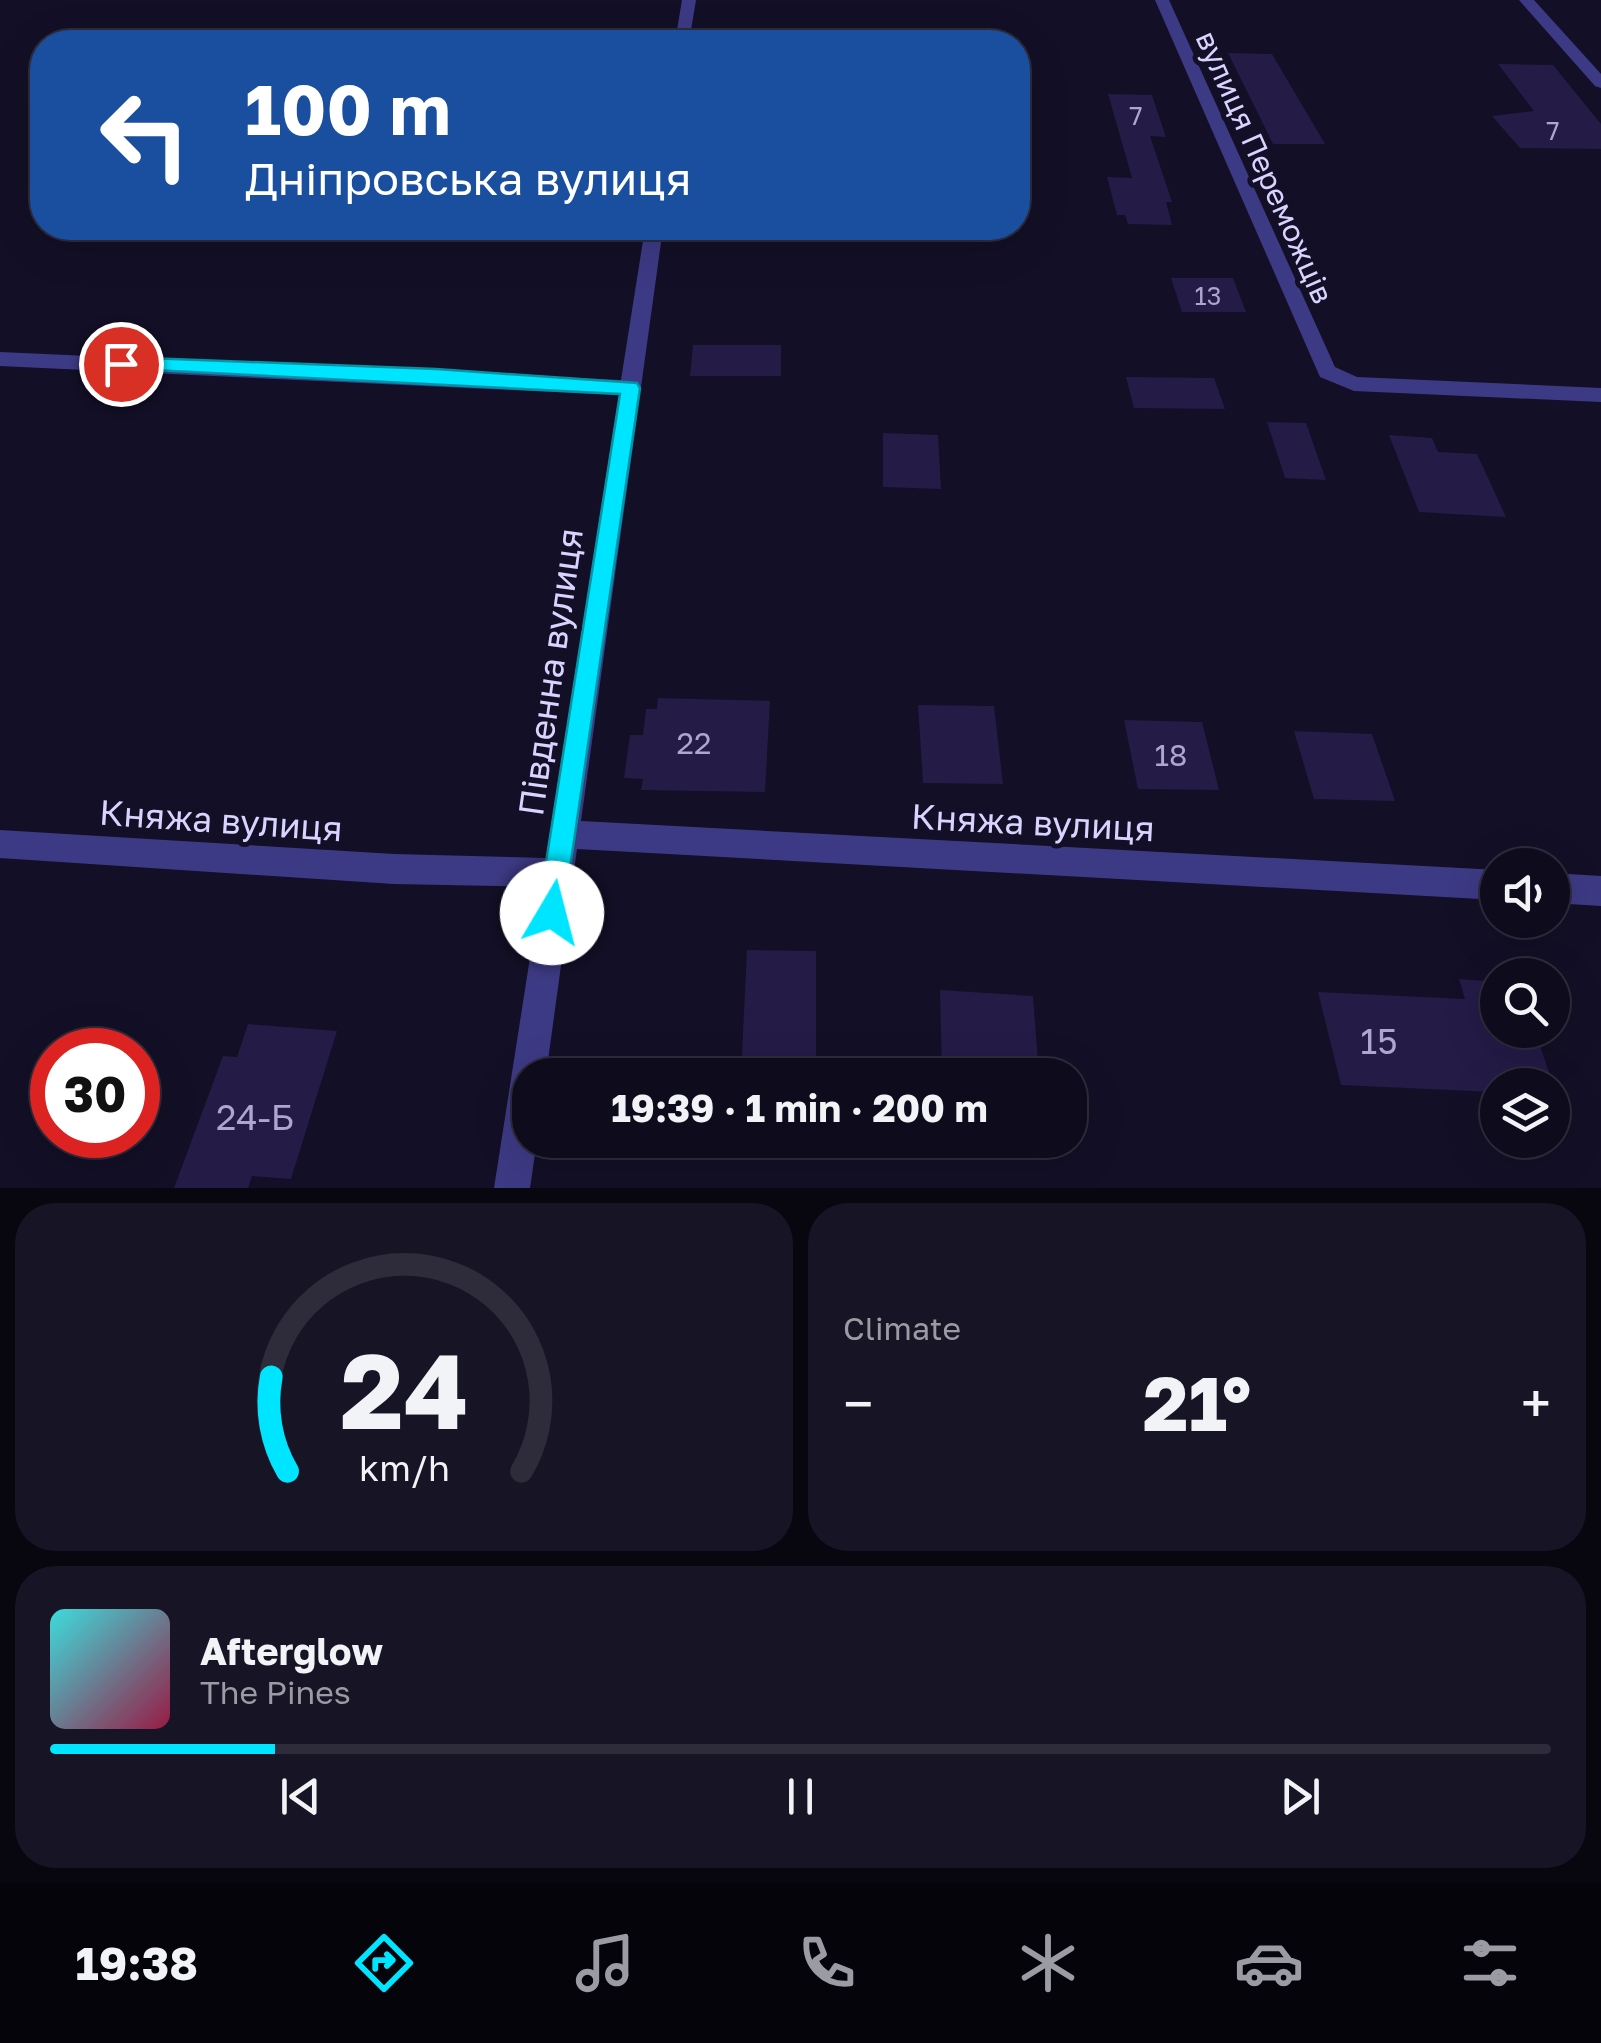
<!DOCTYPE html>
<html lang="en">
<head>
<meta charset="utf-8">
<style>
  :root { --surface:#0e0b1c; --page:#171425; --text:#f1f3f6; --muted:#9b9ba3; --line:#2e2b3b; --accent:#00e5ff }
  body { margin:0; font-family:"Golos Text",sans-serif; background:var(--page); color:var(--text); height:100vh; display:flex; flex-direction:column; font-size:38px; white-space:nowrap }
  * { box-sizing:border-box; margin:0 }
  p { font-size:32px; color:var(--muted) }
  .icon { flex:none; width:55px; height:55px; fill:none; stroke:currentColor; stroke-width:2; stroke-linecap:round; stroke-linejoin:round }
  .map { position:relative; height:1188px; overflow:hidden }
  .panel { display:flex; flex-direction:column; gap:15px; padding:15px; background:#08060f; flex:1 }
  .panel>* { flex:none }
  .guide { position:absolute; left:30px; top:30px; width:1000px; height:210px; border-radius:40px; box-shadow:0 10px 40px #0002,0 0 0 2px var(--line); background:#1a4fa0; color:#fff; overflow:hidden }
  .controls { position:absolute; left:1480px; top:848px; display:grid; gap:20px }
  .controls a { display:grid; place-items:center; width:90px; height:90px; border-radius:50%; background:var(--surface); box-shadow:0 10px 40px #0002,0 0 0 2px var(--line); font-size:50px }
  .speed { position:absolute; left:30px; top:1028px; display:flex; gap:20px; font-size:50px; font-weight:700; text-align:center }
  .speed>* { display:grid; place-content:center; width:130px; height:130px; border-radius:50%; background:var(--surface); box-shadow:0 10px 40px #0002,0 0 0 2px var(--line); line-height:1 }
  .speed .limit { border:15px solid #d22; background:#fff; color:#111 }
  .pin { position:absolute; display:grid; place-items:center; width:85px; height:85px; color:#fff; margin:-42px; border:5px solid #fff; border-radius:50%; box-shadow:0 2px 10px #0007 }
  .me { position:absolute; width:110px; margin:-55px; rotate:8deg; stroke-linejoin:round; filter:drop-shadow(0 0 8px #0008) }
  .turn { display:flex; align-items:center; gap:35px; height:210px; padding:0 50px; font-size:45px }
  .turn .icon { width:130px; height:130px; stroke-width:2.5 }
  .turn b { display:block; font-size:70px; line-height:85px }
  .big { font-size:75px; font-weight:700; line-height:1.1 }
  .panel .tile { flex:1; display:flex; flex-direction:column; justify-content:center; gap:15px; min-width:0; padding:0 35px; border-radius:40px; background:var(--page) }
  .panel .dial { align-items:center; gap:0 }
  .dial svg { height:260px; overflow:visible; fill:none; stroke:var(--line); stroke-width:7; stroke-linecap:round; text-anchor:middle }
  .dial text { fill:var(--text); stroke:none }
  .song { display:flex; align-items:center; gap:30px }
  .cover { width:120px; height:120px; border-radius:15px; background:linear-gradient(135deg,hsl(180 70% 55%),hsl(340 70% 35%)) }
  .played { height:10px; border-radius:5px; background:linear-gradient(90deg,var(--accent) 15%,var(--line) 15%) }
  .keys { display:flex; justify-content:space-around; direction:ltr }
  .heat { display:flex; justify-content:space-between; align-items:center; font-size:55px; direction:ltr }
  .panel .tiles { flex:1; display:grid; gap:15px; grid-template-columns:1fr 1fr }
  .tile:last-child { grid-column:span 2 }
  .trip { position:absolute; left:512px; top:1058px; width:575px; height:100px; border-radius:40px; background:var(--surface); box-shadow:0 10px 40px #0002,0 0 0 2px var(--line); font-weight:700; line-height:100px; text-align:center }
  .tabs { display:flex; height:160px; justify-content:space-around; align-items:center; background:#06040b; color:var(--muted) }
  .tabs .icon { width:70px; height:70px }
  .tabs .active { color:var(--accent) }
  .tabs b { font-size:45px; color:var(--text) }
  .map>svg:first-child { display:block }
  .building { fill:#241b47 }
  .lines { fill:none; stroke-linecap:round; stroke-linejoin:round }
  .minor { fill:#3d3a85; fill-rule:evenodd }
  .route { fill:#00e5ff; stroke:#0095a6; stroke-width:2.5 }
  .labels { text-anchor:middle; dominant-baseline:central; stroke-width:10; stroke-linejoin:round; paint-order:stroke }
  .far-number-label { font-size:25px; fill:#aca6d1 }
  .far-street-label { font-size:30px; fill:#d9d4ff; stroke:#130f26 }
  .number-label { font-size:30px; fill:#aca6d1 }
  .street-label { font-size:35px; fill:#d9d4ff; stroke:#130f26 }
  .near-number-label { font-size:35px; fill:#aca6d1 }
</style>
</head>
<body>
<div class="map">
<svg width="1601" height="1188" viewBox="0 0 1601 1188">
  <rect width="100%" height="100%" fill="#130f26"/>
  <g class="building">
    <polygon points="1228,53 1272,54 1325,144 1273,144"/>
    <polygon points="1498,64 1553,65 1601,124 1601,149 1520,148 1492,116 1534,111"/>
    <polygon points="1108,94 1152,95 1166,137 1150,136 1172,202 1166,202 1172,225 1128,224 1125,215 1117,215 1107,177 1132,178"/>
    <polygon points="1171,278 1233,278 1246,312 1182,312"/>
    <polygon points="693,345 781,345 781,376 690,376"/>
    <polygon points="1126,377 1214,378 1225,409 1134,408"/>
    <polygon points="1267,422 1306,423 1326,480 1285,478"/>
    <polygon points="883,433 938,435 941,489 883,487"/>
    <polygon points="1389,435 1432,438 1438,452 1477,454 1506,517 1419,512"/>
    <polygon points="658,698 770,701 765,792 641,790 643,779 624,778 630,735 643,735 646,709 657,709"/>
    <polygon points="918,705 994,706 1003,784 923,783"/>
    <polygon points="1124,720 1202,722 1219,790 1138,789"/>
    <polygon points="1294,731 1372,734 1395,801 1314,799"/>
    <polygon points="747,950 816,951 816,1075 741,1075"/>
    <polygon points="1459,979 1498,982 1498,1030 1535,1030 1562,1112 1552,1111 1552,1085 1498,1085 1498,1106 1493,1092 1341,1085 1318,992 1465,999"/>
    <polygon points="940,990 1033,996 1039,1075 942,1075"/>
    <polygon points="248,1024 337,1031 291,1179 252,1176 248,1188 174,1188 223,1056 237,1057"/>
  </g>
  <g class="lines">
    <g class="minor">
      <polygon points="682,0 696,0 689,42 675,42"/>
      <polygon points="1155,0 1169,0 1335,367 1357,377 1601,388 1601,402 1354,391 1320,377"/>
      <polygon points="1519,0 1534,0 1601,74 1601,88 1595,86"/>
      <polygon points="645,228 663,228 581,821 1498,870 1498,900 577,849 546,1075 530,1075 530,1140 537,1140 530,1188 494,1188 541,887 394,884 0,858 0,830 394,854 546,858 619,395 0,366 0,352 621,380"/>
      <polygon points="1552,873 1601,876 1601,906 1552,903"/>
    </g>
  </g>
  <polygon class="route" points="121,357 436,369 637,383 640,388 562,923 552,927 542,923 538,913 620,394 114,368 111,364"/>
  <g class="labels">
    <g class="far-number-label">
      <text x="1136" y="115">7</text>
      <text x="1553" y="130">7</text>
      <text x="1208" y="295">13</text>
    </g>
    <g class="far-street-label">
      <text transform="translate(1265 167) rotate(66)">вулиця Переможців</text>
    </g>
    <g class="number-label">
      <text x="694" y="743">22</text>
      <text x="1171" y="755">18</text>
    </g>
    <g class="street-label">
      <text transform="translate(550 672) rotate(-82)">Південна вулиця</text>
      <text transform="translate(221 820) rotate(4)">Княжа вулиця</text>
      <text transform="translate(1033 822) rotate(3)">Княжа вулиця</text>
    </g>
    <g class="near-number-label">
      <text x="1379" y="1041">15</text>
      <text x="255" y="1117">24-Б</text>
    </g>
  </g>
</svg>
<div class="controls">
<a><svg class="icon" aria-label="sound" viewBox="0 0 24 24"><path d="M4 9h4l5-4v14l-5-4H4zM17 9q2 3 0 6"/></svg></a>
<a><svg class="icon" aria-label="search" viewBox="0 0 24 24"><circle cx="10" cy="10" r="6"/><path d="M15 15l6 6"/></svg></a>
<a><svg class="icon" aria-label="layers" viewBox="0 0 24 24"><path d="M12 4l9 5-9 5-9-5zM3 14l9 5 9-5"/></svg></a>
</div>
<div class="speed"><div class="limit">30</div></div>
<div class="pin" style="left:121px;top:364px;background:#d93025"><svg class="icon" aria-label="arrive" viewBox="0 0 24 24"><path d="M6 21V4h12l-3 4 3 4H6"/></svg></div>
<svg class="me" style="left:552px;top:913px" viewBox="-20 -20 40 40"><circle r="19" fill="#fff"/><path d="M0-13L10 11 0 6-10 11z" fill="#00e5ff"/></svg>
<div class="trip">19:39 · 1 min · 200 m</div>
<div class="guide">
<div class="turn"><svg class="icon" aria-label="left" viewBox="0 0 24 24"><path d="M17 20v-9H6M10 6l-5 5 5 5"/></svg><div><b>100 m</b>Дніпровська вулиця</div></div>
</div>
</div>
<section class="panel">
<div class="tiles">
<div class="tile dial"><svg viewBox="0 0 100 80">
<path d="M14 69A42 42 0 1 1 86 69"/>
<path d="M14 69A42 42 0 0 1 9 40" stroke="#00e5ff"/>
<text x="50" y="56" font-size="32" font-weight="700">24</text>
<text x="50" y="72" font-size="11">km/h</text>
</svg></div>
<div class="tile"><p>Climate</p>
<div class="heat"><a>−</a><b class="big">21°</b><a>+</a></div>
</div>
<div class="tile">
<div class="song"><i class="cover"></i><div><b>Afterglow</b><p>The Pines</p></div></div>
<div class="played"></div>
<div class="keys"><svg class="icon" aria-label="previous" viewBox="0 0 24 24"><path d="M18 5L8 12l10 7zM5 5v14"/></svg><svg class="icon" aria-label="pause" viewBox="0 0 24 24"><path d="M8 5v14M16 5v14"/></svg><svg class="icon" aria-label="next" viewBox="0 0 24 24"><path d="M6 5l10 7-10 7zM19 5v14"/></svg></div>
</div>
</div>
</section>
<nav class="tabs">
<b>19:38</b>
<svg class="icon active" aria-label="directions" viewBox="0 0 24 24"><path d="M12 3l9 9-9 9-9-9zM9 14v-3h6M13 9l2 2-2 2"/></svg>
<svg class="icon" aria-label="music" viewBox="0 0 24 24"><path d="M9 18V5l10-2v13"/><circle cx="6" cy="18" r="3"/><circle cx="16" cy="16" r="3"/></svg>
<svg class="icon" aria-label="phone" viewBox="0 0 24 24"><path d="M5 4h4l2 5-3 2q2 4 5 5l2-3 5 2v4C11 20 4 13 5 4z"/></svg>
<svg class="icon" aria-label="climate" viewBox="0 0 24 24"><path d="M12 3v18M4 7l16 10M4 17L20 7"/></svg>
<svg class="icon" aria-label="car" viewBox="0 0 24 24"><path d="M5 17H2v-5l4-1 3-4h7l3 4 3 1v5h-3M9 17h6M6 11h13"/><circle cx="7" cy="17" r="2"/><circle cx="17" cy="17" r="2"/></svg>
<svg class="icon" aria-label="filters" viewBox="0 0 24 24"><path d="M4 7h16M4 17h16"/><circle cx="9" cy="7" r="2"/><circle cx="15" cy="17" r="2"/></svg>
</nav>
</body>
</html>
